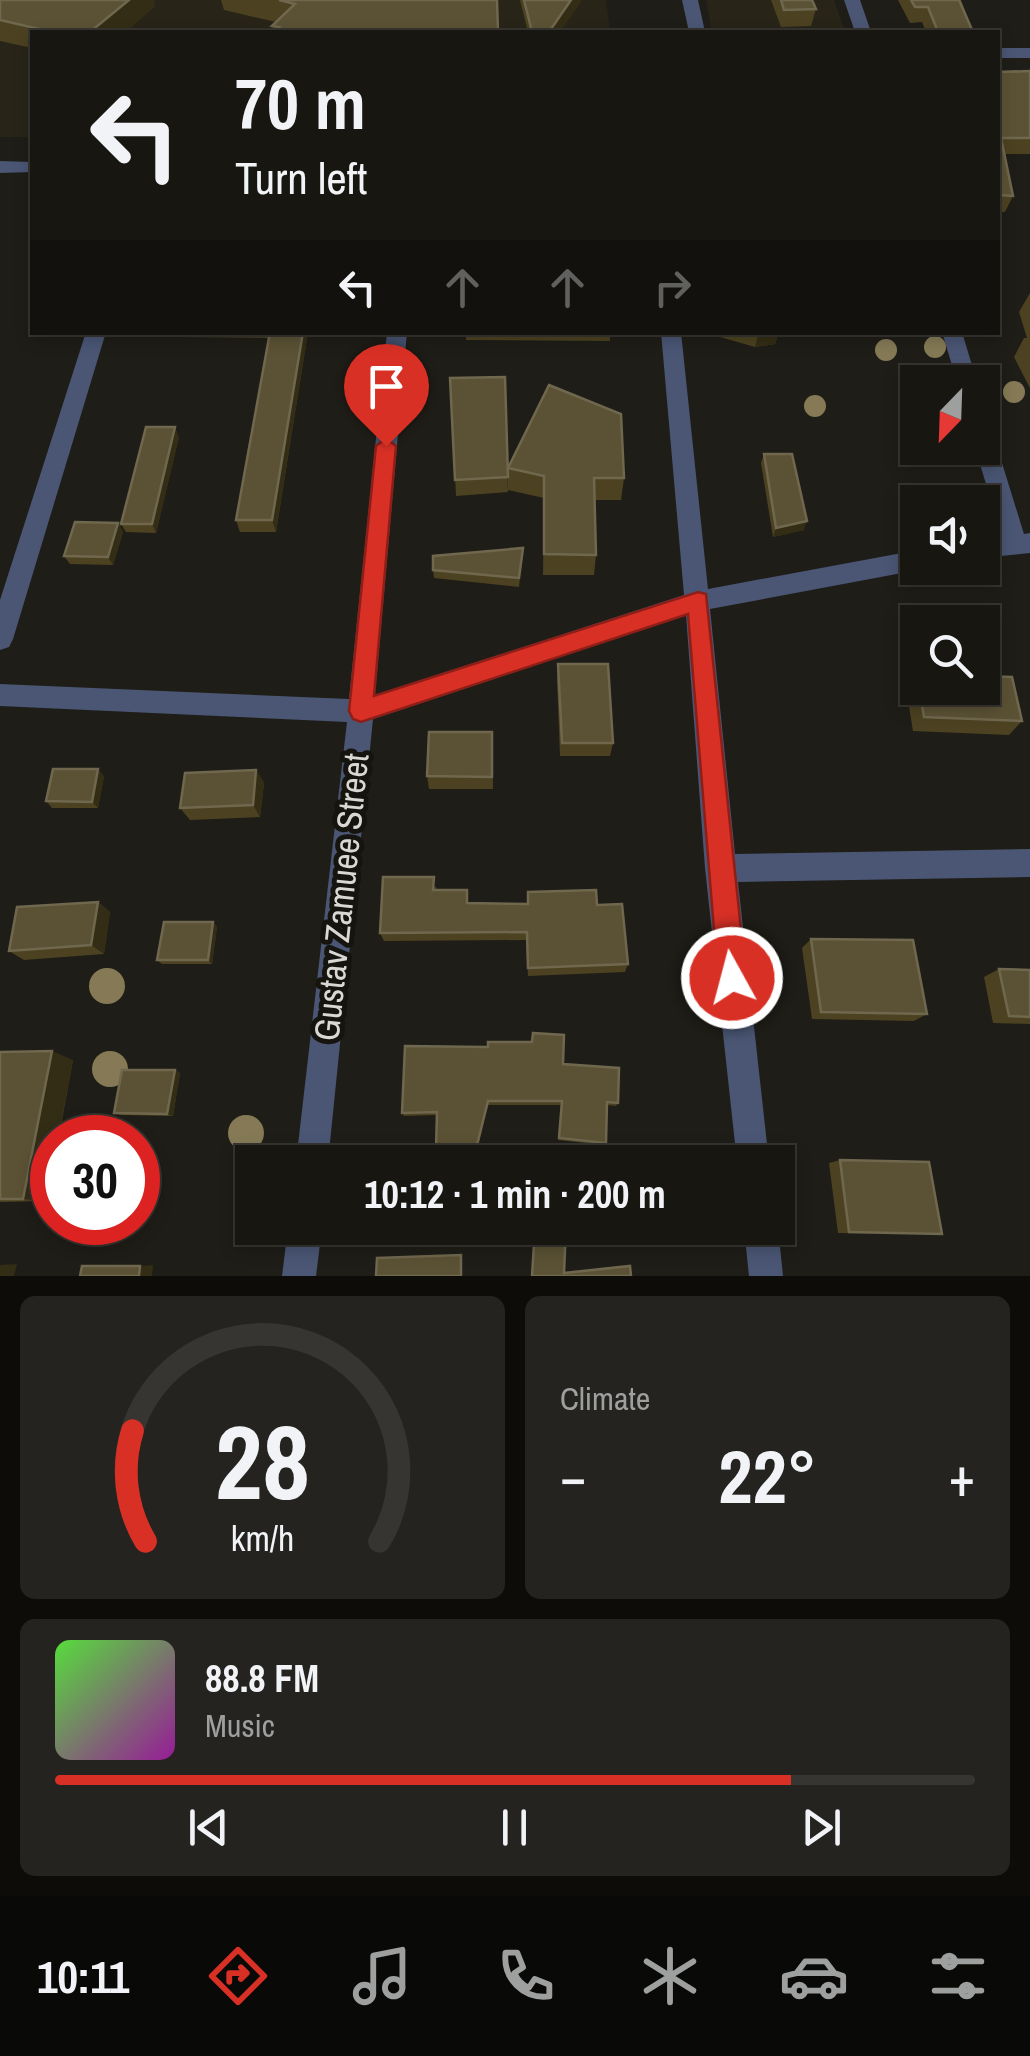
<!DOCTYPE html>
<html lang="en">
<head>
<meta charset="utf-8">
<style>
  :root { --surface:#171611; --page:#24231f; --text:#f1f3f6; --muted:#9e9f9f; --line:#363531; --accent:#d93025 }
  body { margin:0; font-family:"Archivo Narrow",sans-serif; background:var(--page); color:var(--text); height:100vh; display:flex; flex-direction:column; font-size:38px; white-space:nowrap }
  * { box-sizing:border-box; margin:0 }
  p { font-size:32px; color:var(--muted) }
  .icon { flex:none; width:55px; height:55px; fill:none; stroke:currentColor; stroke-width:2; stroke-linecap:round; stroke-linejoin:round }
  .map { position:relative; height:1276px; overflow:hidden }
  .sheet { display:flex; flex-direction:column; gap:20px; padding:20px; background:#0d0c09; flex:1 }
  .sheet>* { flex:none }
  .top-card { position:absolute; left:30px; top:30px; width:970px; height:305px; border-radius:0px; box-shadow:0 5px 15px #0003,0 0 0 2px var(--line); background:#171611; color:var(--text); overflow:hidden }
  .needle { width:65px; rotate:203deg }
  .fabs { position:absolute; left:900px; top:365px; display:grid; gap:20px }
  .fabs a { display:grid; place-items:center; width:100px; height:100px; border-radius:0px; background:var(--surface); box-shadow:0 5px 15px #0003,0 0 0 2px var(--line); font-size:50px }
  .speed { position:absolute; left:30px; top:1115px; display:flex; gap:20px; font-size:50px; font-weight:700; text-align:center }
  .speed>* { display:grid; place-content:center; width:130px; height:130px; border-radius:50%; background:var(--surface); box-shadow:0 5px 15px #0003,0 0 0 2px var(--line); line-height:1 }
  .speed .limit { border:15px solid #d22; background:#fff; color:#111 }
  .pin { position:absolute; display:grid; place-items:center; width:85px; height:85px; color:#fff; margin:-102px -42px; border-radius:50% 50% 50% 0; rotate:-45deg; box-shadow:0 0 10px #0007 }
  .pin .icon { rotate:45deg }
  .me { position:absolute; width:110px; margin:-55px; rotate:353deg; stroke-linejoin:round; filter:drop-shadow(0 0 8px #0008) }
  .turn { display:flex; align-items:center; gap:35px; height:210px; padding:0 40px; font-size:45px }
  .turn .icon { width:130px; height:130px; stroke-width:2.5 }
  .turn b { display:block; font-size:70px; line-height:85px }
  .lanes { display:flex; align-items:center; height:95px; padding:0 40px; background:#0003; justify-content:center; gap:50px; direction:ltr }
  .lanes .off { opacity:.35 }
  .big { font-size:75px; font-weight:700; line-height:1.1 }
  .sheet .card { flex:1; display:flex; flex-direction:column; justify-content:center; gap:15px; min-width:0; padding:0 35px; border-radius:15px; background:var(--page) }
  .sheet .dial { align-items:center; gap:0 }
  .dial svg { height:260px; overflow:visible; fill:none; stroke:var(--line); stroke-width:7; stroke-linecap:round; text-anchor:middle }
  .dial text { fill:var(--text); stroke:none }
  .song { display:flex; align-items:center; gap:30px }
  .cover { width:120px; height:120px; border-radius:15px; background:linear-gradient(135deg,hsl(110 70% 55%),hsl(300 70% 35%)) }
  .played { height:10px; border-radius:5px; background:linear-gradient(90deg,var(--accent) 80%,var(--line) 80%) }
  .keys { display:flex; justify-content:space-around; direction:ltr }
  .heat { display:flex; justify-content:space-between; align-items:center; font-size:55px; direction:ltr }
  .sheet .tiles { flex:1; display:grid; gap:20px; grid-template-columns:1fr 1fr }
  .card:last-child { grid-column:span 2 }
  .trip { position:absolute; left:235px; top:1145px; width:560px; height:100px; border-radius:0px; background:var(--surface); box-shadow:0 5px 15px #0003,0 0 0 2px var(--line); font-weight:700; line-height:100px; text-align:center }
  .dock { display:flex; height:160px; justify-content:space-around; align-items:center; background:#090907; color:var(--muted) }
  .dock .icon { width:70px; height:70px }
  .dock .active { color:var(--accent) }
  .dock b { font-size:45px; color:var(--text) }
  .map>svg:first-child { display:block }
  .built { fill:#282418 }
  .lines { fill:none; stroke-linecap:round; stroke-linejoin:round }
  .minor { fill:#4a5674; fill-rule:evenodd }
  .tree { fill:#857a55 }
  .wall { fill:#4c4221 }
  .shaded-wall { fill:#332d15 }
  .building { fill:#5b5235; stroke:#6f674e; stroke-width:2.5 }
  .route { fill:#d93025; stroke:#8d1f18; stroke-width:2.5 }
  .labels { text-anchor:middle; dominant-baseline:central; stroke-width:10; stroke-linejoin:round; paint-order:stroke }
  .street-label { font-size:35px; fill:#dad8d4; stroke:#16140e }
</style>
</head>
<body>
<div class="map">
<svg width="1030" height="1276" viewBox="0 0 1030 1276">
  <rect width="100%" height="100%" fill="#1f1d17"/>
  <g class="built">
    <polygon points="0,0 606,0 610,32 32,32 32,137 0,137"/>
    <polygon points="706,0 834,0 845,32 712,32"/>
  </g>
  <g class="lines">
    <g class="minor">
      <polygon points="682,0 698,0 705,32 689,32"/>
      <polygon points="844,0 860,0 871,32 855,32"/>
      <rect x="998" y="48" width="32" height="10"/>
      <polygon points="0,161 32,162 32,172 0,173"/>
      <polygon points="86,332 106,332 13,639 9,647 0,650 0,600"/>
      <polygon points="387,332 407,332 375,695 684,595 661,332 681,332 708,589 918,550 918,568 925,568 918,570 710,609 735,854 1030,849 1030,877 738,882 769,1162 737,1162 705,868 686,615 373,719 328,1162 296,1162 347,722 0,706 0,684 349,699"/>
      <polygon points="942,332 962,332 977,382 957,382"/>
      <polygon points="982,426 993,434 1024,534 1030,533 1030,553 982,558 982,538 1002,536 975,448 982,448"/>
      <polygon points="288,1228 322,1228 316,1276 282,1276"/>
      <polygon points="744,1228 778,1227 783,1276 749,1276"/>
    </g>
  </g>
  <g class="tree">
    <circle cx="935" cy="347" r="11"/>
    <circle cx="886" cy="350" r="11"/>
    <circle cx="1014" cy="392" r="11"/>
    <circle cx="815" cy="406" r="11"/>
    <circle cx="107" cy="986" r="18"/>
    <circle cx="110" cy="1069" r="18"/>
    <circle cx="246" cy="1133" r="18"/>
  </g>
  <g class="wall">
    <polygon points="0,0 155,6 125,32 32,32 32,48 0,41"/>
    <polygon points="221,0 498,0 274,32 272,26 276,22 224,10"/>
    <polygon points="520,0 581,0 560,32 528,32"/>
    <polygon points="771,0 812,0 816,9 811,26 781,27"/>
    <polygon points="898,0 961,0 973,32 926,32 922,22 910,23"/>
    <polygon points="1030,71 1030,154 1005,154 1013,196 1005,212 998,212 998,72"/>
    <polygon points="1030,293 1030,388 1014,357 1024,338 1027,338 1019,312"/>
    <polygon points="182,332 308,332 276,532 240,532 236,520 269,338 183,337"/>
    <polygon points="466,332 610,332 610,341 466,340"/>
    <polygon points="721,332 779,332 775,344 755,347 720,337"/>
    <polygon points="505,377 508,492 456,496 450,378"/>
    <polygon points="179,437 156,533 126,532 121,524"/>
    <polygon points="764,454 804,530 773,537 761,463"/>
    <polygon points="508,468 624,478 621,500 594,500 596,555 594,575 543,575 544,498 508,490"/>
    <polygon points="118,523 123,532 113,565 70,564 64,556"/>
    <polygon points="523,548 519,587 434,578 433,570"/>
    <polygon points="558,664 613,743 610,756 560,756 557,679"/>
    <polygon points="916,673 918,688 982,688 1022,721 1009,735 913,731 906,688"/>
    <polygon points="492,732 493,789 429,789 427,776"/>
    <polygon points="256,770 264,783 260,817 190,820 180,808"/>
    <polygon points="104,776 98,808 52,808 46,801"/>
    <polygon points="436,886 436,890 469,903 597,905 628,964 625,972 528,976 526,940 384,941 380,933"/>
    <polygon points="98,902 110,912 104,954 24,960 9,951"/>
    <polygon points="213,922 217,927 212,964 162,964 157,960"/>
    <polygon points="811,939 927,1014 914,1021 812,1019 802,948"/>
    <polygon points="999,969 1030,970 1030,1024 993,1023 984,977"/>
    <polygon points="0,1052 73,1060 47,1201 0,1202"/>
    <polygon points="563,1064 618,1103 616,1106 607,1105 606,1143 604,1145 558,1140 561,1105 488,1105 477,1151 438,1151 436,1149 437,1115 404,1116 402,1113"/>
    <polygon points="175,1070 180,1073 173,1116 121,1115 114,1113"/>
    <polygon points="840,1160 942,1234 838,1233 829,1163"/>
  </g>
  <g class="shaded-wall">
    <polygon points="129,0 154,0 155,6 125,32 90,32"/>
    <polygon points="571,0 581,0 581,2 560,32 549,32"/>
    <polygon points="303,332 308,332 276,532 272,520"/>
    <polygon points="759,332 779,332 775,344 755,347"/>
    <polygon points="175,427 179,437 156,533 152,524"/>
    <polygon points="807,521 804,530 773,537 776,528"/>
    <polygon points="118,523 123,532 113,565 108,557"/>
    <polygon points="98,769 104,776 98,808 92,802"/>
    <polygon points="256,770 264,783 260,817 253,805"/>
    <polygon points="98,902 110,912 104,954 91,945"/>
    <polygon points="213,922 217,927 212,964 208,960"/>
    <polygon points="52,1051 73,1060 58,1138 52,1138 52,1169 47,1201 23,1199"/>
    <polygon points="175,1070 180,1073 173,1116 167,1114"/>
    <polygon points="17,1264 14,1276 0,1276 0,1265"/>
    <polygon points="153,1265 152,1276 139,1276 140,1266"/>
  </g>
  <g class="building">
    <polygon points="0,0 129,0 90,32 52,32 0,20"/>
    <polygon points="279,0 497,0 498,32 273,32 279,27 272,26 295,4"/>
    <polygon points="524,0 571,0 549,32 532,32"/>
    <polygon points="781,0 812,0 816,9 784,10"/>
    <polygon points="911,0 959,0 973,32 938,32 928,7 915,7"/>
    <polygon points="1030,71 1030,138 1001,138 1013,196 998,195 998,72"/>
    <polygon points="270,332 303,332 272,520 236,520"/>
    <polygon points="505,377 508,477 455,480 450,378"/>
    <polygon points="549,385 621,414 624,478 594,478 596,555 544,554 544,476 508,468"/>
    <polygon points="146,427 175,427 152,524 121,524"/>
    <polygon points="764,454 792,454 807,521 776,528"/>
    <polygon points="75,522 118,523 108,557 64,556"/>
    <polygon points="523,548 519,578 433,570 433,556"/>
    <polygon points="558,664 608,664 613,743 562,743"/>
    <polygon points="982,676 1012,677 1022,721 924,717 919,688 982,688"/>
    <polygon points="429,732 492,732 492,777 427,776"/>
    <polygon points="53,769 98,769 92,802 46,801"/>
    <polygon points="256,770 253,805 180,808 185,773"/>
    <polygon points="383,877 434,877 433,890 467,890 467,903 528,904 528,892 596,890 597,905 622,904 628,964 528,968 527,932 380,933"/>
    <polygon points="98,902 91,945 9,951 17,907"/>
    <polygon points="164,922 213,922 208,960 157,960"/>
    <polygon points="811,939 913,940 927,1014 821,1012"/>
    <polygon points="999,969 1030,970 1030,1017 1009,1016"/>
    <polygon points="533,1033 564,1035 563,1064 619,1068 618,1103 607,1102 606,1143 559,1138 562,1101 488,1101 476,1149 436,1149 437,1112 402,1113 405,1046 488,1047 488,1042 532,1042"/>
    <polygon points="52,1051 23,1199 0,1199 0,1052"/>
    <polygon points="122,1070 175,1070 167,1114 114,1113"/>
    <polygon points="840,1160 929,1162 942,1234 849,1232"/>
    <polygon points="535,1228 566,1228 564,1273 630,1266 631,1276 532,1276"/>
    <polygon points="461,1255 461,1276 376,1276 377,1258"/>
    <polygon points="82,1266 140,1266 139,1276 80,1276"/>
  </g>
  <polygon class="route" points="386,438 396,446 374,696 698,592 706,594 746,978 742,988 732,992 722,988 718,978 688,614 361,722 353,719 349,711 376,446"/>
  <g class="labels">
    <g class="street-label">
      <text transform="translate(341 897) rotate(-84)">Gustav Zamuee Street</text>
    </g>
  </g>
</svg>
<div class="fabs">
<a><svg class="needle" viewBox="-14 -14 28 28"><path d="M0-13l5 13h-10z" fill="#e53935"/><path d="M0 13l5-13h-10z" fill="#9e9f9f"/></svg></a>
<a><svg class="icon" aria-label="sound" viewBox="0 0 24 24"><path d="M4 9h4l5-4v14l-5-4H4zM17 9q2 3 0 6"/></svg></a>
<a><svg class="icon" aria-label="search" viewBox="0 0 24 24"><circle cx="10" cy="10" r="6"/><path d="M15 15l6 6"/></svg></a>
</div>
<div class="speed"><div class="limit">30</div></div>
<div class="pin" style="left:386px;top:446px;background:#d93025"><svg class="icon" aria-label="arrive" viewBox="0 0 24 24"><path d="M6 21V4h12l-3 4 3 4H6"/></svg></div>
<svg class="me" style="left:732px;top:978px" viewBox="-20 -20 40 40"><circle r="17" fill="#d93025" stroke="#fff" stroke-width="3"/><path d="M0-11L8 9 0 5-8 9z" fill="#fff"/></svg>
<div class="trip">10:12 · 1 min · 200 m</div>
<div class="top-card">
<div class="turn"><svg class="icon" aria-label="left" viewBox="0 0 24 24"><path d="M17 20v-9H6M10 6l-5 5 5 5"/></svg><div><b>70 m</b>Turn left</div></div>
<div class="lanes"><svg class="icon" aria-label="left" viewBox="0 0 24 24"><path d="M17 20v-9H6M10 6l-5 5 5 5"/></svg><svg class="icon off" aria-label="ahead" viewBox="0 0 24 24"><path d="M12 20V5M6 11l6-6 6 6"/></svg><svg class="icon off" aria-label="ahead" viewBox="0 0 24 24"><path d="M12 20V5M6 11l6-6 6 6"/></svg><svg class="icon off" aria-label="right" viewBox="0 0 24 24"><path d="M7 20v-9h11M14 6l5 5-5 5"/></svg></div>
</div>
</div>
<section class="sheet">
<div class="tiles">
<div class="card dial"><svg viewBox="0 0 100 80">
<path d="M14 69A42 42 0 1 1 86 69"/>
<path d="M14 69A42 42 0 0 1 10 35" stroke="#d93025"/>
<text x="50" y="56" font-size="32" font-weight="700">28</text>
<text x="50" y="72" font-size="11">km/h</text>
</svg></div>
<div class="card"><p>Climate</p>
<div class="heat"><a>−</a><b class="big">22°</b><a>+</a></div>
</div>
<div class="card">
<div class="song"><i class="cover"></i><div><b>88.8 FM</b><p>Music</p></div></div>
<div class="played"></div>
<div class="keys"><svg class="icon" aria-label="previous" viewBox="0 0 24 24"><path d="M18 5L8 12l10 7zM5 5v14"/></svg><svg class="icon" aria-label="pause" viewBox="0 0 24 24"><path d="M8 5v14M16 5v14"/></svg><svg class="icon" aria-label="next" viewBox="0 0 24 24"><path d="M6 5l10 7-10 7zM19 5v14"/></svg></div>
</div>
</div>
</section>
<nav class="dock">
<b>10:11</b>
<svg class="icon active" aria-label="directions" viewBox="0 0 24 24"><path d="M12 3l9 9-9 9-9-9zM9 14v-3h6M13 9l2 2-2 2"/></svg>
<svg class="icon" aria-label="music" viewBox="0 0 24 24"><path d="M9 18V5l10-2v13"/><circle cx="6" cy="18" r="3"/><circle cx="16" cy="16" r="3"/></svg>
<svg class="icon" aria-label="phone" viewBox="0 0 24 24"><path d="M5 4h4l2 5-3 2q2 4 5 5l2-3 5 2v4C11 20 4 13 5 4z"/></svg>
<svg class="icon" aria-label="climate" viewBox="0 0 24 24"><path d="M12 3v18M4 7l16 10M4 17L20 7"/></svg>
<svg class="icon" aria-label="car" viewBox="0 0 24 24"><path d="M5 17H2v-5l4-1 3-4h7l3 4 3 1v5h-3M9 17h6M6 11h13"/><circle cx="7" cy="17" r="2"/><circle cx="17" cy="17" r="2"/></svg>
<svg class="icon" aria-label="filters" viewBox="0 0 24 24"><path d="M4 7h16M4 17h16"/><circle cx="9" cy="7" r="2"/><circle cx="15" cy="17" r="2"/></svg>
</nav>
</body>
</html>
